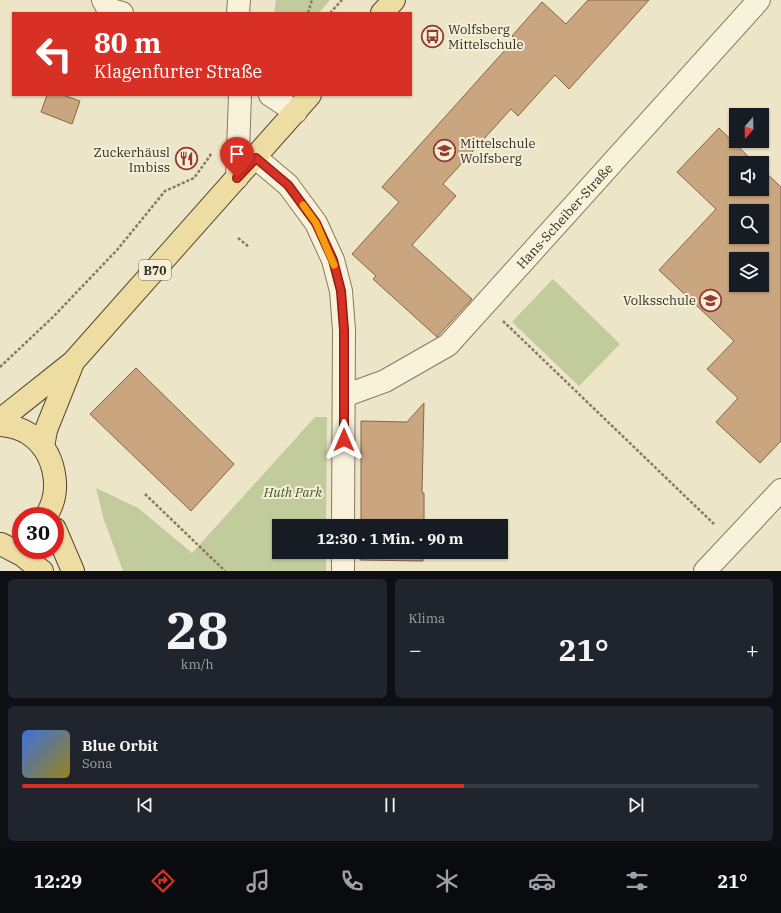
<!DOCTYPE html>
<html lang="de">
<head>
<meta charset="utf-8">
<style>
  :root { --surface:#171b24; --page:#20242c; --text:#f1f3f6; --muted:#9ea1a6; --line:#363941; --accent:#d93025 }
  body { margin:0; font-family:"IBM Plex Serif",serif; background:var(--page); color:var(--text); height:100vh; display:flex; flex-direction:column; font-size:15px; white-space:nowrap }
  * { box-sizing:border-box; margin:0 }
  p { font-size:13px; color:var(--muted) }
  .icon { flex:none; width:22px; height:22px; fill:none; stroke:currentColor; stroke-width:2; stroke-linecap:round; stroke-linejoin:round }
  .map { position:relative; height:571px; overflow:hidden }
  .panel { display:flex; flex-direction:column; gap:8px; padding:8px; background:#0d0f14; flex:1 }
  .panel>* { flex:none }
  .banner { position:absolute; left:12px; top:12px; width:400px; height:84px; border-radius:0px; box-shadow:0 1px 3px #0004; background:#d93025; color:#fff; overflow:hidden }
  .needle { width:26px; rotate:200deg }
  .fabs { position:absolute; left:729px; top:108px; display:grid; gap:8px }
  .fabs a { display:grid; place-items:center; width:40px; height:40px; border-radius:0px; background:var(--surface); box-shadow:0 1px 3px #0004; font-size:20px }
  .speed { position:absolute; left:12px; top:507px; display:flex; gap:8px; font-size:20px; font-weight:700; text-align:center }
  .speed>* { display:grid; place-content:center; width:52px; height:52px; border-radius:50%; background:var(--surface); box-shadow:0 1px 3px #0004; line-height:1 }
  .speed .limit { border:6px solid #d22; background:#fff; color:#111 }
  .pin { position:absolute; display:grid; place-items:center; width:34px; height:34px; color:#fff; margin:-41px -17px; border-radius:50% 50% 50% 0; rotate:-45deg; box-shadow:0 0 4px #0007 }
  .pin .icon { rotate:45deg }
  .me { position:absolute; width:44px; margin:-22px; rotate:0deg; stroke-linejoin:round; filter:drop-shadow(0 0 3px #0008) }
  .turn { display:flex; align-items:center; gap:14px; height:84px; padding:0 16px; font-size:18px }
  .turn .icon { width:52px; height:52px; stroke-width:2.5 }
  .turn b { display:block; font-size:28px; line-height:34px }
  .big { font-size:30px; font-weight:800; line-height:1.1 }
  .panel .tile { flex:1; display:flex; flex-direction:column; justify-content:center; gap:6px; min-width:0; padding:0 14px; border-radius:6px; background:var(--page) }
  .panel .dial { align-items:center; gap:0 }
  .dial b { font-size:52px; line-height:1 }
  .song { display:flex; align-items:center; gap:12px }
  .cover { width:48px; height:48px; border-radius:6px; background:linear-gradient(135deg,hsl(220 70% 55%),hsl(50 70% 35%)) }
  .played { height:4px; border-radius:2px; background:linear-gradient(90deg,var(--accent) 60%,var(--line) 60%) }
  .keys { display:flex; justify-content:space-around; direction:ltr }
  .heat { display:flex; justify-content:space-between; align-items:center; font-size:22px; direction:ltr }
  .panel .tiles { flex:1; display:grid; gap:8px; grid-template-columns:1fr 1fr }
  .tile:last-child { grid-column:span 2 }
  .trip { position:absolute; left:272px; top:519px; width:236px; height:40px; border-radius:0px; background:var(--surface); box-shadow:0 1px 3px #0004; font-weight:800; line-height:40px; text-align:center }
  .tab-bar { display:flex; height:64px; justify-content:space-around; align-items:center; background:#090b0e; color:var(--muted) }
  .tab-bar .icon { width:28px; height:28px }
  .tab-bar .active { color:var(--accent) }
  .tab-bar b { font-size:18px; color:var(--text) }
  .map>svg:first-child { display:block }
  .green { fill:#c1cb9c }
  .building { fill:#c9a680; stroke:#866545; fill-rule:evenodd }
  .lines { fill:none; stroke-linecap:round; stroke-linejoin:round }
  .minor-casing { stroke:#88795e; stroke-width:24 }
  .major-casing { stroke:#564632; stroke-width:24 }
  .path { stroke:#88795e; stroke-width:2.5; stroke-dasharray:3 2; stroke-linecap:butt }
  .minor { stroke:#f8f2db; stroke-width:22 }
  .major { stroke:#eddda3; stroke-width:22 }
  .route-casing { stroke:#8d1f18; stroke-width:10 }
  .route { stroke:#d93025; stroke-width:7 }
  .slow { stroke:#f59e0b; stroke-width:7 }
  .labels { text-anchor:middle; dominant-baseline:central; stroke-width:4; stroke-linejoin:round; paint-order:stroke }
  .shield { fill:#f4efd8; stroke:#716958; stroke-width:1 }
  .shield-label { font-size:12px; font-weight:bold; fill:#392f21 }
  .poi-label { font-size:13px; fill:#392f21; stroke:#f4efd8; text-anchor:start }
  .street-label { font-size:13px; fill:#392f21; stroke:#f4efd8 }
  .park-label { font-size:13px; font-style:italic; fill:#455528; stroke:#f4efd8 }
</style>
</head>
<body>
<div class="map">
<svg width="781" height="571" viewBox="0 0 781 571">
  <rect width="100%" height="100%" fill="#ede5c8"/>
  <g class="green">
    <polygon points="276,0 330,0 319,13 274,13"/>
    <polygon points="553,279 620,344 579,386 512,322"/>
    <polygon points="315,417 327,417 326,526 279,526 279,552 326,552 326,571 123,571 104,520 96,488 138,508 192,553"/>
  </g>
  <g class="building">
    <polygon points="588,0 649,0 569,89 555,75 518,116 511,109 443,184 456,196 412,245 472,299 437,337 373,279 376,276 352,254 399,202 382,187 515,39 512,36 542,2 566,24"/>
    <polygon points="47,95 63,95 80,101 72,124 41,112"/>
    <path d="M719,128l36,35h-19v26h26v-20l19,18v254l-21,22 -44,-41 22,-24 -31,-29 27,-28 -75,-71 57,-61 -39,-37zM736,211h26v26h-26zM736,259h26v26h-26z"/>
    <polygon points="136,368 234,464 191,511 90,414"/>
    <polygon points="424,403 422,493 424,493 424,526 361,526 361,421 407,422"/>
    <polygon points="360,552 424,552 423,561 360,560"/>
  </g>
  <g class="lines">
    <defs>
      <g id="minor">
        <polyline points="103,0 108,9 122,13"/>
        <polyline points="238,13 239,0"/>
        <polyline points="270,95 296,112"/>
        <polyline points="256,158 288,185 316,223 333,260 341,291 344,330 343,526"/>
        <polyline points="237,178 240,95"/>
        <path id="s1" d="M344,396l41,-15 63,-36 311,-345"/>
        <polyline points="343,571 343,552"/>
        <polyline points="705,571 781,490"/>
      </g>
      <g id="major">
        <polyline points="382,13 394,0"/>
        <polyline points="0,420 73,362 310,95"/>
        <path d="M0,425c10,1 20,3 29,9 26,17 34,56 17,82"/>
        <polyline points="43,447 46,430 72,365"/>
        <polyline points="55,529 73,571"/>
        <polyline points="1,544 22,555 42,571"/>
      </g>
    </defs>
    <use href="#minor" class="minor-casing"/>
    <use href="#major" class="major-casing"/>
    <g class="path">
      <polyline points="308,13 312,0"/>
      <polyline points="330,13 342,0"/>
      <polyline points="238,238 249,247"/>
      <polyline points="503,321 714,524"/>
      <polyline points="0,367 53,317 117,250 165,191 194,178 210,156 211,152"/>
      <polyline points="145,494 225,571"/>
    </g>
    <use href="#minor" class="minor"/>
    <use href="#major" class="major"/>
  </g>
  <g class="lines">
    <defs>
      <polyline id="route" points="237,178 256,158 288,185 316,223 333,260 341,291 344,330 344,440"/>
    </defs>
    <use href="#route" class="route-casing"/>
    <use href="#route" class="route"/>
    <polyline class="slow" points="303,205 316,223 334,265"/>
  </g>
  <defs>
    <symbol id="bus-ring" viewBox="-11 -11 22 22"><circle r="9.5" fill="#f4efd8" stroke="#943a31" stroke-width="1.5"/><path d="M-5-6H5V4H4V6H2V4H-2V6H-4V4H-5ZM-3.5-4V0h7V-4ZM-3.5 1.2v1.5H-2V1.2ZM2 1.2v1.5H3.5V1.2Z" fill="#943a31"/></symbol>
    <symbol id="school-ring" viewBox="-11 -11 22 22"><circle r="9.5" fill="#f4efd8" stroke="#943a31" stroke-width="1.5"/><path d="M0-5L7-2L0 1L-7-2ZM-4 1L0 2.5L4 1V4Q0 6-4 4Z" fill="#943a31"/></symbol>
    <symbol id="restaurant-ring" viewBox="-11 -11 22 22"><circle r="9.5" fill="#f4efd8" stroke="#943a31" stroke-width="1.5"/><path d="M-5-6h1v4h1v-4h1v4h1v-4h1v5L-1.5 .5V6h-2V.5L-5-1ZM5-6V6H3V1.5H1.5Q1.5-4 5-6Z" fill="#943a31"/></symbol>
  </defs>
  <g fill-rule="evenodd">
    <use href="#bus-ring" x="420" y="24" width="25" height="25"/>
    <use href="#school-ring" x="432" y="138" width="25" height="25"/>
    <use href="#restaurant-ring" x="174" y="146" width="25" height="25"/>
    <use href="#school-ring" x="698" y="288" width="25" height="25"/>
  </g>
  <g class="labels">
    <rect class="shield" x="139" y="260" width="32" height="20" rx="3"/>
    <g class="shield-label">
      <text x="155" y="270">B70</text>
    </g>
    <g class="poi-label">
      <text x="448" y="29">Wolfsberg<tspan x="448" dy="15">Mittelschule</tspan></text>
      <text x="460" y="143">Mittelschule<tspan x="460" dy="15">Wolfsberg</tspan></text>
      <text x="170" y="152" text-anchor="end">Zuckerhäusl<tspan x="170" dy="15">Imbiss</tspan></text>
      <text x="696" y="300" text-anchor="end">Volksschule</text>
    </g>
    <g class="street-label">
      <text stroke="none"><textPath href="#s1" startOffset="290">Hans-Scheiber-Straße</textPath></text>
    </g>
    <g class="park-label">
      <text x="293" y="492">Huth Park</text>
    </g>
  </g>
</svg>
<div class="fabs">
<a><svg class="needle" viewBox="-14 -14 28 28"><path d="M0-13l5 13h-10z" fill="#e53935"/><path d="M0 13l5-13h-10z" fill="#9ea1a6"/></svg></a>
<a><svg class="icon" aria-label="sound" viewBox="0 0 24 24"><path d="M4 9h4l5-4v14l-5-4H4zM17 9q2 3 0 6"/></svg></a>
<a><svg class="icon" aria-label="search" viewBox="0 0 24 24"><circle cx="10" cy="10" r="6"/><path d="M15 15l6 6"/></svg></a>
<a><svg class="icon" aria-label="layers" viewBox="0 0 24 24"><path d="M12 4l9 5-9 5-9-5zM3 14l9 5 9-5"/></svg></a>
</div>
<div class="speed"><div class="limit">30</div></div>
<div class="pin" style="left:237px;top:178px;background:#d93025"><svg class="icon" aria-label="arrive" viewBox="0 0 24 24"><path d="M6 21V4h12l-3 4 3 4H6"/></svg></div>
<svg class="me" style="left:344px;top:440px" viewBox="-20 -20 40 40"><path d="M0-17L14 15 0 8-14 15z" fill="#d93025" stroke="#fff" stroke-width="4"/></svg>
<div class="trip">12:30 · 1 Min. · 90 m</div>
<div class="banner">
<div class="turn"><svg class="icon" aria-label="left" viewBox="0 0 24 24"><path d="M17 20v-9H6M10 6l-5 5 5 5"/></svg><div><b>80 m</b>Klagenfurter Straße</div></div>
</div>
</div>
<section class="panel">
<div class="tiles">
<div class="tile dial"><b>28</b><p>km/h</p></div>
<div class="tile"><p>Klima</p>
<div class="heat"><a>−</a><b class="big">21°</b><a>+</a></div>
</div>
<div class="tile">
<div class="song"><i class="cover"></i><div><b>Blue Orbit</b><p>Sona</p></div></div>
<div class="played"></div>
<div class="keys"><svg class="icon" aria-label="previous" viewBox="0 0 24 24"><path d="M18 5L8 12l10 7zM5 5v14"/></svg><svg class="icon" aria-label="pause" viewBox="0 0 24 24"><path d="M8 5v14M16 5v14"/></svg><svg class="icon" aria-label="next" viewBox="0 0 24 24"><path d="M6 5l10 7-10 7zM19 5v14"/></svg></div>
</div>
</div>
</section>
<nav class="tab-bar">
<b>12:29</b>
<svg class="icon active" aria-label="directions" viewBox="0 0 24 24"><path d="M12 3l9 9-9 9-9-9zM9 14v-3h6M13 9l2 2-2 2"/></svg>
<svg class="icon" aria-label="music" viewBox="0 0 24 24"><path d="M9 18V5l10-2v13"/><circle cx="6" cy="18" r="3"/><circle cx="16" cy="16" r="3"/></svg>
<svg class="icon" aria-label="phone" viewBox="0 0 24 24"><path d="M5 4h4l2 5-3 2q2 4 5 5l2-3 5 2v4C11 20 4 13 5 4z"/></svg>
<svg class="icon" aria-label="climate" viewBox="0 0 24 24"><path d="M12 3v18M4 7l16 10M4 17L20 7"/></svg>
<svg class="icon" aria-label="car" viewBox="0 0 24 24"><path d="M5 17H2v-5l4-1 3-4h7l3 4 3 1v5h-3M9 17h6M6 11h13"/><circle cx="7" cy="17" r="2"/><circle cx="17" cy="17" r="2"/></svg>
<svg class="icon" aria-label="filters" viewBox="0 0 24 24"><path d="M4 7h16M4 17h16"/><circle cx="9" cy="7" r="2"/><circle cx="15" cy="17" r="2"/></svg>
<b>21°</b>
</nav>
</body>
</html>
